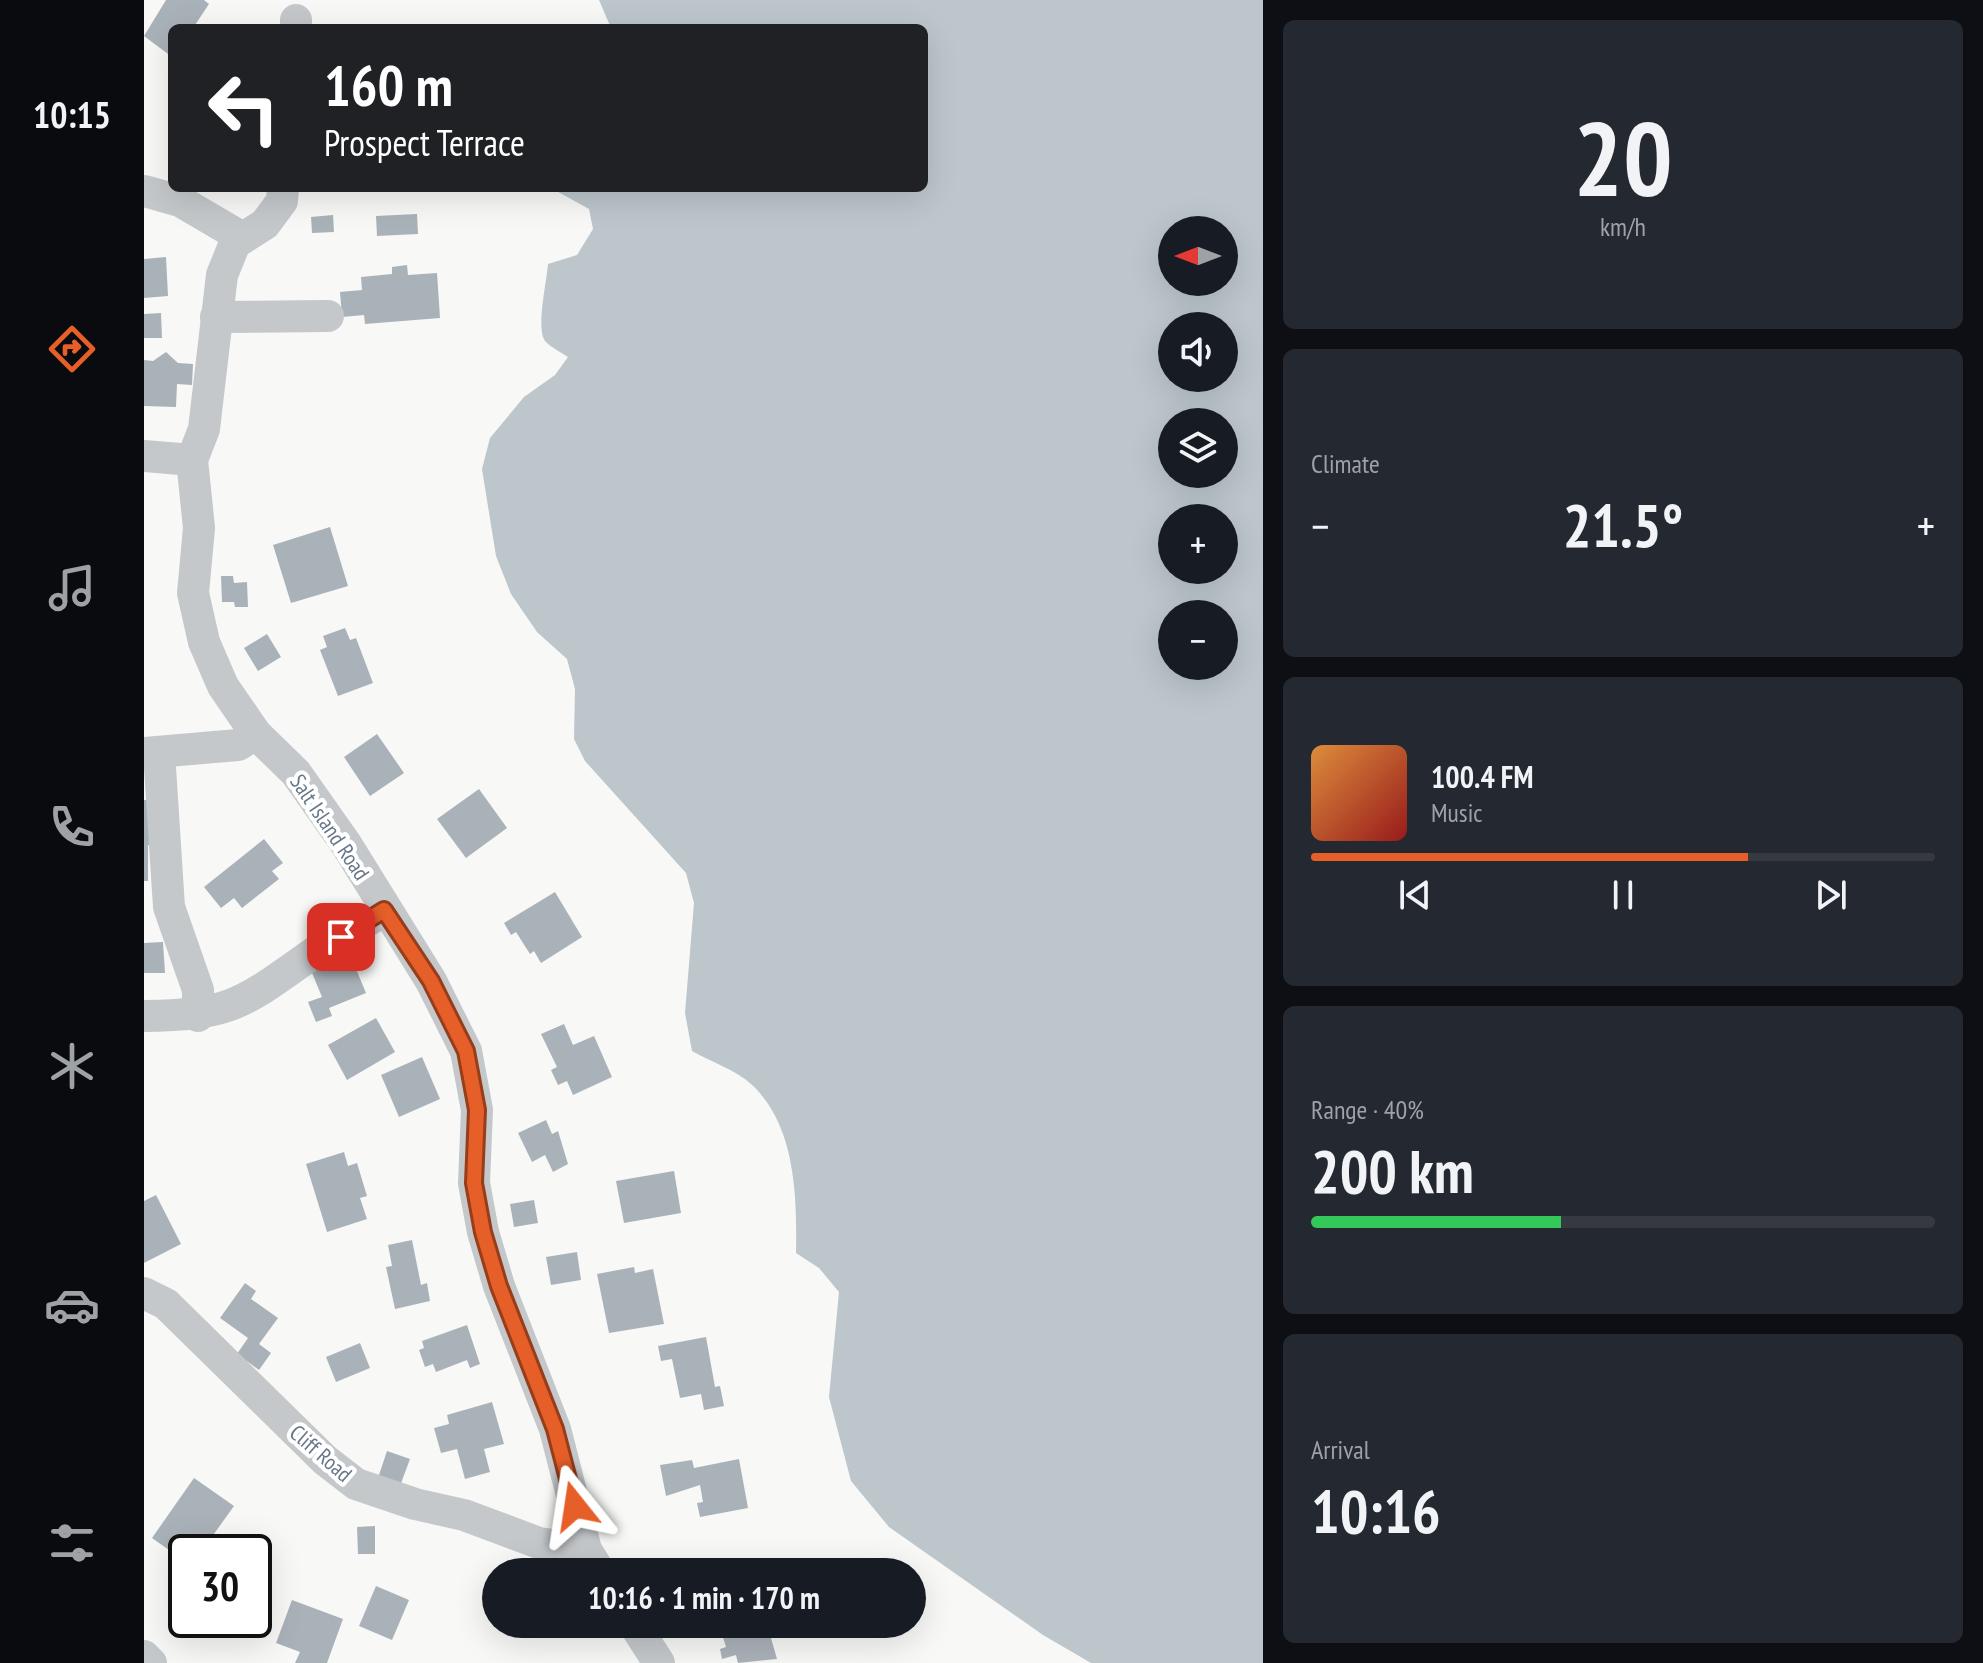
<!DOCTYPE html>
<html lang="en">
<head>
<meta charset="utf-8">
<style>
  :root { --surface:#171b24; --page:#242831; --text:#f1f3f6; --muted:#9ea1a6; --line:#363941; --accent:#e65e28 }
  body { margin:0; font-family:"PT Sans Narrow",sans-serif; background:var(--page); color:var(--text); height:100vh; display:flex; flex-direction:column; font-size:30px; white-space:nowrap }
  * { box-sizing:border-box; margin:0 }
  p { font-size:26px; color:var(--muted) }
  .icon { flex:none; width:44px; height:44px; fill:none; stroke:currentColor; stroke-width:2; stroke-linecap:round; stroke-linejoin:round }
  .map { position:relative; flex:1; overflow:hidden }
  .panel { display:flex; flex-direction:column; gap:20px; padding:20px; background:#0d0f14; width:720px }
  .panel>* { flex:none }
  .guide { position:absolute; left:24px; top:24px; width:760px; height:168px; border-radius:12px; box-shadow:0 8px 32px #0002; background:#202124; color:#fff; overflow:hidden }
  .needle { width:52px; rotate:270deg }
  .tools { position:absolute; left:1014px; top:216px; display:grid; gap:16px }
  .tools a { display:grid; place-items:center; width:80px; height:80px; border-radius:50%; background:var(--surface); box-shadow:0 8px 32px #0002; font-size:40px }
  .speed { position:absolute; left:24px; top:1534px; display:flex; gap:16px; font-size:40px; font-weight:700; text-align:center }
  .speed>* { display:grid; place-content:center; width:104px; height:104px; border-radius:50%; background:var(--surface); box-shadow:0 8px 32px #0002; line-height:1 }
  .speed .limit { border:4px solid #111; border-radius:12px; background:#fff; color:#111 }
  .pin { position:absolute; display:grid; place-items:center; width:68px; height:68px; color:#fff; margin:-34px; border-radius:16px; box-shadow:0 4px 12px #0006 }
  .me { position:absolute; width:88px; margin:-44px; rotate:345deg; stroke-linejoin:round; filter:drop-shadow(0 0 6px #0008) }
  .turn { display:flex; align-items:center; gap:28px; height:168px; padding:0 24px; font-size:36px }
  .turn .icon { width:104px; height:104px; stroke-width:2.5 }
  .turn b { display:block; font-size:56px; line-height:68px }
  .big { font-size:60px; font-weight:700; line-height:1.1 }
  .panel .widget { flex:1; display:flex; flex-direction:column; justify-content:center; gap:12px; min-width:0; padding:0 28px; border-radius:12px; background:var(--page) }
  .panel .dial { align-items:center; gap:0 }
  .dial b { font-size:104px; line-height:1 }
  .song { display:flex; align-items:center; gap:24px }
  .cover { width:96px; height:96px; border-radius:12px; background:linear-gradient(135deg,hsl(30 70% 55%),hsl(0 70% 35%)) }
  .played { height:8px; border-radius:4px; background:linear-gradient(90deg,var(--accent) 70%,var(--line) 70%) }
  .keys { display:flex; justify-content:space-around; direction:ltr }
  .heat { display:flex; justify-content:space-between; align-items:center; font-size:44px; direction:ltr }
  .charge { height:12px; border-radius:6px; background:linear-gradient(90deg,#34c759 40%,var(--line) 0) }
  .trip { position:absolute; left:338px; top:1558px; width:444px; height:80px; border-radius:40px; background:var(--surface); box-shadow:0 8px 32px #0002; font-weight:700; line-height:80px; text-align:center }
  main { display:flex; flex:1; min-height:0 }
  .tab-bar { display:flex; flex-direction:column; width:144px; justify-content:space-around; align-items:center; background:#090b0e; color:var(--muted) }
  .tab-bar .icon { width:56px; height:56px }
  .tab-bar .active { color:var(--accent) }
  .tab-bar b { font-size:36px; color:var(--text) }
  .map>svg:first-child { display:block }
  .water { fill:#bcc6cb; fill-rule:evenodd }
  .building { fill:#aab2b9 }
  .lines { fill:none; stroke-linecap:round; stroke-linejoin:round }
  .minor { stroke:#c4c8cb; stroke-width:32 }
  .route-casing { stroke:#963d1a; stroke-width:20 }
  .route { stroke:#e65e28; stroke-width:14 }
  .labels { text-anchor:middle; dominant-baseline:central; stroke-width:8; stroke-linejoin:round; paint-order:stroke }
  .street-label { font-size:22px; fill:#677787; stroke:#fff }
</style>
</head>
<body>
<main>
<nav class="tab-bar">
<b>10:15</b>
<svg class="icon active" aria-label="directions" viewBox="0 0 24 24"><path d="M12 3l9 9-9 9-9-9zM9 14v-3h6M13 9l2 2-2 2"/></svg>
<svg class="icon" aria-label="music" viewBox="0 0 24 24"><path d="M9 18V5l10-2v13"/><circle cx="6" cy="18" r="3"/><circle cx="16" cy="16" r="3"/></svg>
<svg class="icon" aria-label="phone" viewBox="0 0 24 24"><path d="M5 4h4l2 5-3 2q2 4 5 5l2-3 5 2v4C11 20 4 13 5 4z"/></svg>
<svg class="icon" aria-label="climate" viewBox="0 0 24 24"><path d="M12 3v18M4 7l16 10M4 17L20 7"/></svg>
<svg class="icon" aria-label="car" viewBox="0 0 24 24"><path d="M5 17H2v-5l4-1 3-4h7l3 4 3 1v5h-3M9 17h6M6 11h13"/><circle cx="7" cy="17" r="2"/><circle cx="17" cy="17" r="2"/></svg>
<svg class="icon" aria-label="filters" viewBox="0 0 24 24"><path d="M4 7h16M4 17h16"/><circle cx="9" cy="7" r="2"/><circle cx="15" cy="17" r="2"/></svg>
</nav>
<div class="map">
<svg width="1119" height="1663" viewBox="0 0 1119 1663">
  <rect width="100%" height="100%" fill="#f8f8f6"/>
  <path class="water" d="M455,0h664v1663h-172l-48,-28 -154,-108 -38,-46 -22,-84 10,-105 -20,-24 -23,-15c1,-56 0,-128 -45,-169 -15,-14 -40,-22 -59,-33l-7,-38 9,-110 -8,-30 -101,-112 -11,-22 1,-50 -8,-30 -30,-27 -26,-38 -15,-38 -14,-87 8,-31 34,-41 31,-22 13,-18c-7,-5 -16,-9 -22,-15 -11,-11 1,-61 2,-78l29,-9 16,-26 -4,-20 -38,-21h373v-160h-313zM1028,230h52v52h-52zM1028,326h52v52h-52zM1028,422h52v52h-52zM1028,518h52v52h-52zM1028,614h52v52h-52z"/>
  <g class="building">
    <polygon points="22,0 60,0 65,4 49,28 28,28 28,57 0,36"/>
    <polygon points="273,214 274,234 233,236 232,216"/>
    <polygon points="189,215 190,232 168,233 167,217"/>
    <polygon points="22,257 24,296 0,298 0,259"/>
    <polygon points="263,265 264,275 293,273 296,318 221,324 220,315 198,317 196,292 218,290 217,277 248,274 248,267"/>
    <polygon points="17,313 18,338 0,338 0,314"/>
    <polygon points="22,352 34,363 49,364 48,385 33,384 32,407 0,406 0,360 9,361"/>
    <polygon points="186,527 204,586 147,603 129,545"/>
    <polygon points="77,576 89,576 90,583 103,582 104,607 91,607 90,602 78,602"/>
    <polygon points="201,628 206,640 212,638 229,683 194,696 176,650 183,647 179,636"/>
    <polygon points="123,634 137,657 114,671 100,648"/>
    <polygon points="233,734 260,773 226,796 200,757"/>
    <polygon points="335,789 363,828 322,858 293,819"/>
    <polygon points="0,800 13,800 14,845 4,845 4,881 0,881"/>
    <polygon points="120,839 139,863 128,871 135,879 98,908 90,898 77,908 60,887"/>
    <polygon points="411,892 438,937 397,963 390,951 386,954 372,932 367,935 360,923"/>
    <polygon points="19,942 21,973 0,973 0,943"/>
    <polygon points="205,952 222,993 185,1008 188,1016 172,1022 164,1002 178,997 166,968"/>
    <polygon points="232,1018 251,1052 203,1080 184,1045"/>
    <polygon points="420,1024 429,1045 450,1036 468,1077 429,1095 423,1081 414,1085 407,1070 413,1067 397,1034"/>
    <polygon points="278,1057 296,1099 255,1117 237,1075"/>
    <polygon points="402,1120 408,1134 414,1131 424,1164 409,1172 401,1155 388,1162 374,1133"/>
    <polygon points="200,1152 204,1166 213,1163 223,1196 216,1198 223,1219 183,1232 162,1164"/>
    <polygon points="530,1171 537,1213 480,1223 472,1181"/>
    <polygon points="12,1195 37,1244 0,1263 0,1201"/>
    <polygon points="390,1200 394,1223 370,1227 366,1204"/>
    <polygon points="268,1240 277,1285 283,1283 286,1301 251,1309 242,1267 248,1266 244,1245"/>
    <polygon points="433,1252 437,1280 407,1285 402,1257"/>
    <polygon points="490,1267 491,1273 509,1269 520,1324 465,1333 453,1274"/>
    <polygon points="101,1283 112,1291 107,1299 134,1318 115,1344 127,1353 115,1370 93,1354 104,1338 76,1318"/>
    <polygon points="323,1325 336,1364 326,1368 323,1360 292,1372 289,1364 281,1367 275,1350 280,1348 278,1341"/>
    <polygon points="562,1337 571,1387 576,1386 580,1406 560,1410 557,1394 536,1398 528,1359 517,1361 514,1346"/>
    <polygon points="216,1343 226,1368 192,1382 182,1357"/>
    <polygon points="348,1402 360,1444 340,1449 346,1472 321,1479 313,1449 297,1453 290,1428 305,1424 303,1415"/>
    <polygon points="243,1451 266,1459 256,1486 234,1478"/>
    <polygon points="595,1459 604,1508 556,1517 553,1503 559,1502 556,1485 522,1496 516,1465 548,1460 550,1468"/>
    <polygon points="50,1478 90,1506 57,1552 42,1552 42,1562 8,1538"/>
    <polygon points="231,1526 231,1554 214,1554 213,1527"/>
    <polygon points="519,1558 524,1572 496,1572 494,1567"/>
    <polygon points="232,1586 265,1600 248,1640 215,1626"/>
    <polygon points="148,1600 199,1619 183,1663 151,1663 156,1652 132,1643"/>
    <polygon points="575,1624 623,1624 633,1659 594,1663 592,1655 578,1659 576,1649 582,1647"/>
  </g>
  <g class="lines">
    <g class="minor">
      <polyline points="152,28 152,20"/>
      <polyline points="139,188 138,201 121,224 91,243 78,275 60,429 48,460 55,528 49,593 60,642 79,686 112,734 152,773 202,844 287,981 322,1051 333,1110 330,1183 339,1232 355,1286 411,1429 442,1550 456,1572"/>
      <polyline points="0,191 36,201 99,238"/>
      <polyline points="72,317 184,316"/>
      <polyline points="0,456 48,460"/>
      <polyline points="15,752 25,907 54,990 54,1016"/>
      <polyline points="0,753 94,745 112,734"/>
      <path d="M0,1016c90,-1 100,-14 171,-64 22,-16 47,-26 69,-42"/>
      <polyline points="0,1293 22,1304 181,1460 212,1484 271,1504 320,1515 395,1543 442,1550"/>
      <polyline points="490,1624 515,1663"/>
      <polyline points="0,1656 7,1663"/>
    </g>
  </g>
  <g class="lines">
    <defs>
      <polyline id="route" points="197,937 240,910 287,981 322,1051 333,1110 330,1183 339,1232 355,1286 411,1429 431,1506"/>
    </defs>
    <use href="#route" class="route-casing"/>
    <use href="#route" class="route"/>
  </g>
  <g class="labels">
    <g class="street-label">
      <text transform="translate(186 827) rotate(56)">Salt Island Road</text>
      <text transform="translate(177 1453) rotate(41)">Cliff Road</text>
    </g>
  </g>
</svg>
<div class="tools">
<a><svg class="needle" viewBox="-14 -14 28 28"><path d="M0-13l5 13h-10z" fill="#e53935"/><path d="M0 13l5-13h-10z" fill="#9ea1a6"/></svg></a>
<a><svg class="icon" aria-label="sound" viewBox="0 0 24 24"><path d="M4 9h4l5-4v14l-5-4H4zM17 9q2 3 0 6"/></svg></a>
<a><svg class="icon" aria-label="layers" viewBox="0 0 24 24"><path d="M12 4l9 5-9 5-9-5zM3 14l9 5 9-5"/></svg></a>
<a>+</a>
<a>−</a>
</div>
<div class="speed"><div class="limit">30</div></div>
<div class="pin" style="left:197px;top:937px;background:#d93025"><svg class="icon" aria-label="arrive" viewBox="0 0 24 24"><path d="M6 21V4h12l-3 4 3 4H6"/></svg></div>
<svg class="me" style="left:431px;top:1506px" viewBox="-20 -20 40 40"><path d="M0-17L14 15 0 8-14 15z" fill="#e65e28" stroke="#fff" stroke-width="4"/></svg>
<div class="trip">10:16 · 1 min · 170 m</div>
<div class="guide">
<div class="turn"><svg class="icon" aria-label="left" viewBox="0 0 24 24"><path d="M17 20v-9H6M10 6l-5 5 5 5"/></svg><div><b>160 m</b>Prospect Terrace</div></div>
</div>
</div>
<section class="panel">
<div class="widget dial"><b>20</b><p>km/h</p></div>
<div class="widget"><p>Climate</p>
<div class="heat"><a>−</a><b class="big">21.5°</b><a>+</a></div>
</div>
<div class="widget">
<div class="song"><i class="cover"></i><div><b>100.4 FM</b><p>Music</p></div></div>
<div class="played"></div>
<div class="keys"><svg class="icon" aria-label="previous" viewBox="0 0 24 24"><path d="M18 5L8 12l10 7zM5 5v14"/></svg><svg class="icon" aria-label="pause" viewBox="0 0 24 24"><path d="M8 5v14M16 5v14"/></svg><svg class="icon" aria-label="next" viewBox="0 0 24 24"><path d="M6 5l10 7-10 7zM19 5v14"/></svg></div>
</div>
<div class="widget"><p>Range · 40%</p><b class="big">200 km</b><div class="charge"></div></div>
<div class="widget"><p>Arrival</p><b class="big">10:16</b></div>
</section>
</main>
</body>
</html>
